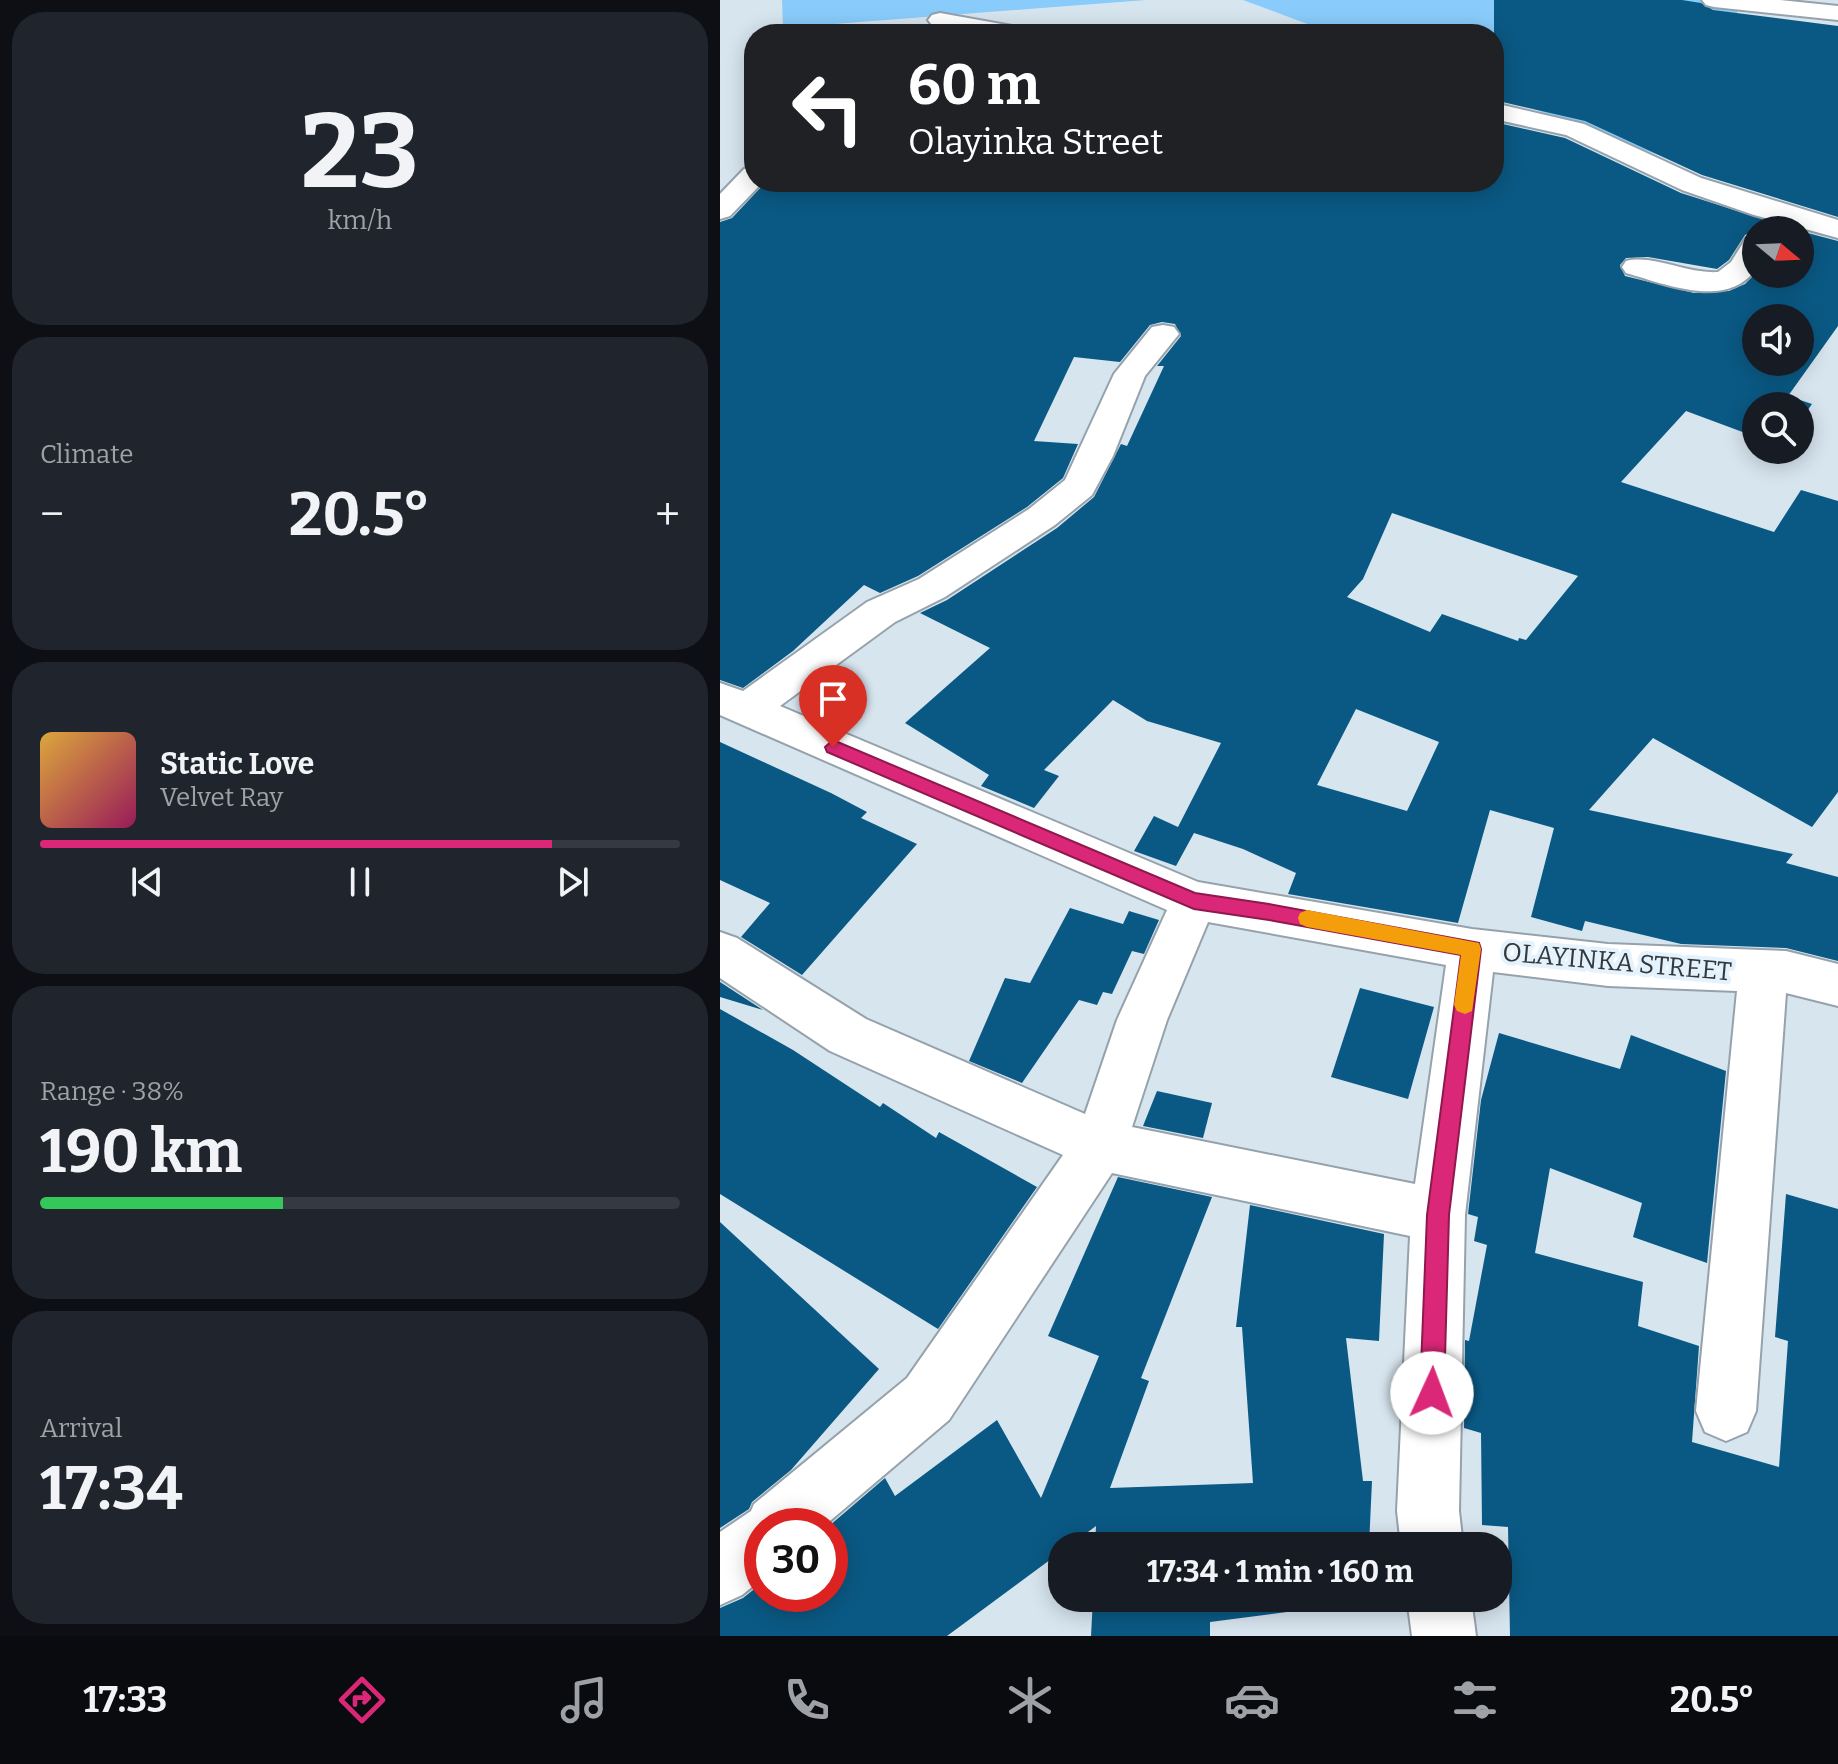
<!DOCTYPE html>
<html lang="en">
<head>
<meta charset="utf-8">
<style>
  :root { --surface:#171b24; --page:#20242c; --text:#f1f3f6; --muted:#9ea1a6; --line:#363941; --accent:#db2777 }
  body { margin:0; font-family:Bitter,serif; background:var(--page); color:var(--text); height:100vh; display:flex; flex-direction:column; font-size:30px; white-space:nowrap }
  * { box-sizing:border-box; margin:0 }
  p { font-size:26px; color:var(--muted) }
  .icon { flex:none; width:44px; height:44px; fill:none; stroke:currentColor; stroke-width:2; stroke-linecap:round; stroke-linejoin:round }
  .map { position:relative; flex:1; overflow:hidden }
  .sheet { display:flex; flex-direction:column; gap:12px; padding:12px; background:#0d0f14; width:720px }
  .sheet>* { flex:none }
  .banner { position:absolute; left:24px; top:24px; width:760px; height:168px; border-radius:32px; box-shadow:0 4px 20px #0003; background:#202124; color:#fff; overflow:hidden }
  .needle { width:52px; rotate:109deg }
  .fabs { position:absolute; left:1022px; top:216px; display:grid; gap:16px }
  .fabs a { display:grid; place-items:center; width:72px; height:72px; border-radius:50%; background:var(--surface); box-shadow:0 4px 20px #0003; font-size:40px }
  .speed { position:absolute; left:24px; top:1508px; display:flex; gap:16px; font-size:40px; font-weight:700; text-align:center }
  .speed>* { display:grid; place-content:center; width:104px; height:104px; border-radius:50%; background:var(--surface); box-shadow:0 4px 20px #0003; line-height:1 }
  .speed .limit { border:12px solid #d22; background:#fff; color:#111 }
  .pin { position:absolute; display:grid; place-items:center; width:68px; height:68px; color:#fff; margin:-82px -34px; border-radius:50% 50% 50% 0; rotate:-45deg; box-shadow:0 0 8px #0007 }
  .pin .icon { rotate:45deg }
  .me { position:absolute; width:88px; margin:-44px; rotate:2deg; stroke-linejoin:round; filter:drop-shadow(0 0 6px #0008) }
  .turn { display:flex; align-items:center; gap:28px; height:168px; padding:0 32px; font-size:36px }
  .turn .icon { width:104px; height:104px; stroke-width:2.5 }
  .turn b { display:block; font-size:56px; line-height:68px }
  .big { font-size:60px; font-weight:700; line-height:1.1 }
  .sheet .tile { flex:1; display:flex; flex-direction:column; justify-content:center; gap:12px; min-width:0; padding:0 28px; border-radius:32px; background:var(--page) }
  .sheet .dial { align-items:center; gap:0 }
  .dial b { font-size:104px; line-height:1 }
  .song { display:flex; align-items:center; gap:24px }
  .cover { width:96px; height:96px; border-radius:12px; background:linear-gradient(135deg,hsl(40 70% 55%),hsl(330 70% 35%)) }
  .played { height:8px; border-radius:4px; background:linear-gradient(90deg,var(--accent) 80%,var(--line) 80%) }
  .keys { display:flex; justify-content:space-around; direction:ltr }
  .heat { display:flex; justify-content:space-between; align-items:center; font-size:44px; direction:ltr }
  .charge { height:12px; border-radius:6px; background:linear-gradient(90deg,#34c759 38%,var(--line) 0) }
  .trip { position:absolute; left:328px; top:1532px; width:464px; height:80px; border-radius:32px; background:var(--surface); box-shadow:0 4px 20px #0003; font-weight:700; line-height:80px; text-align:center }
  .menu { display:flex; height:128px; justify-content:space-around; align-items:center; background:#090b0e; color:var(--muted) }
  .menu .icon { width:56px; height:56px }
  .menu .on { color:var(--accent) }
  .menu b { font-size:36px; color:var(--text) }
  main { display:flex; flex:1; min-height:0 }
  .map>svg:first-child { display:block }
  .green { fill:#89ccfb }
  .building { fill:#0a5984; fill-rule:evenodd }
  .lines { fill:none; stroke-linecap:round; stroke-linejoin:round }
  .minor-casing { stroke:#95a2ac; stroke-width:4 }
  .minor { fill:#fff; fill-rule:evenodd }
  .route { fill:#db2777; stroke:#8e194d; stroke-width:2 }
  .slow { fill:#f59e0b }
  .labels { text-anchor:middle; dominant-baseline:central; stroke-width:8; stroke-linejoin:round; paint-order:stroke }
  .street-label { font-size:26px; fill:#33383c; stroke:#e4f2fd }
</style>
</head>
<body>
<main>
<section class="sheet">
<div class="tile dial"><b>23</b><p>km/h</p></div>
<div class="tile"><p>Climate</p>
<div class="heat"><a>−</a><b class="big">20.5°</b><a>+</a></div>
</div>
<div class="tile">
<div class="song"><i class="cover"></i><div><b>Static Love</b><p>Velvet Ray</p></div></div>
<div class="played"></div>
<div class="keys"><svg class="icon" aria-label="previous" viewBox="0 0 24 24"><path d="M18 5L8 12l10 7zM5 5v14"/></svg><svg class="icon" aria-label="pause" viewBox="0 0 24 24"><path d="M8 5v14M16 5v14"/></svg><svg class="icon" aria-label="next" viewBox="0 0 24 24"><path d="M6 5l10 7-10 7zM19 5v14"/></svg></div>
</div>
<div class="tile"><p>Range · 38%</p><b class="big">190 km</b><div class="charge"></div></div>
<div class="tile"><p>Arrival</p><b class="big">17:34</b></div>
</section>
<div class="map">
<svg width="1118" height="1636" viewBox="0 0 1118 1636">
  <rect width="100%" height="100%" fill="#d7e5ef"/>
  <g class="green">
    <polygon points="62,0 426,0 63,28"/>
    <polygon points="523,0 1021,0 968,166 774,94 774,34 614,34"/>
  </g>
  <g class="building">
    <polygon points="774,0 962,0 981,3 993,10 1118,26 1118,217 982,175 865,121 774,100"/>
    <path d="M774,122l71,16 116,55 116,37h-41l-11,5 -16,25 -12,9 -69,-12 -22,1 -6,7 5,11 69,17 35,-2 16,-7 11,-11 44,1v-43l38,10v85l-50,70 24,8 -12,17v-15h-44v31l-70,-26 -65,71 153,50 27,-42 37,11v291l-26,35 -159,-89 -64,72 204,44 -7,9 52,14v84l-52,-13 -105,-4 -96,-23 -3,10 -51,-14 23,-89 -64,-18 -32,113 -170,-29 8,-21 -53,-24 -49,-16 -18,33 -42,-15 20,-35 24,11 43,-84 -74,-22 -34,-21 -69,70 15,6 -25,32 -53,-22 8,-11 -84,-52 85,-75 -70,-35 27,-13 110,-72 37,-31 27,-53 6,2 37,-80h-7l24,-30 -6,-12 -13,-2 -12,3 -30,37 -46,-5 -40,84 44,3 -15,34 -36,29 -109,69 -38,17 -16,-8 -71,66 -50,37 -23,-8v-458l12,-4 34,-36h728zM1036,318h44v44h-44zM672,513l186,63 -52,64 -7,-2 -1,3 -76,-27 -12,18 -83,-35 16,-18zM636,709l83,33 -32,69 -90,-26z"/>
    <polygon points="0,742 111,793 147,812 141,818 197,844 82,975 21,937 50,903 0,880"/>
    <polygon points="350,908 403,924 409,911 439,920 424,954 412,951 392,994 383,992 377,1005 359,1000 302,1083 249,1061 285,978 310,983"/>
    <polygon points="0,982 43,1010 0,997"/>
    <polygon points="640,988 714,1007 688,1099 611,1077"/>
    <polygon points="0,1009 73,1050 160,1107 163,1103 216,1138 219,1132 317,1187 218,1329 0,1194"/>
    <polygon points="779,1033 900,1069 911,1035 1006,1071 987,1263 913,1237 922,1203 830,1168 815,1253 923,1282 918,1326 979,1346 972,1442 1059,1467 1068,1341 1055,1337 1066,1194 1118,1209 1118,1636 790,1636 788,1527 762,1525 761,1433 744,1428 745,1340 749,1341 767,1245 754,1241 758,1217 748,1214 761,1100"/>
    <polygon points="437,1091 492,1103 483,1138 423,1126"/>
    <polygon points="398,1177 492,1197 421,1378 429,1381 390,1488 533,1483 522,1327 516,1327 530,1205 664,1234 659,1341 626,1338 643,1481 652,1481 649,1546 375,1546 376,1526 349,1546 342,1546 342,1551 227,1636 0,1636 0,1608 23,1598 42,1583 42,1594 110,1594 109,1526 165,1478 175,1496 277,1420 321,1498 379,1356 328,1336"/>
    <polygon points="0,1222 159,1369 71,1470 32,1502 29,1509 0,1528"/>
    <polygon points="373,1598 581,1598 582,1610 490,1622 490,1636 371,1636"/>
  </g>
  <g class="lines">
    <defs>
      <g id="minor">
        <polygon points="982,0 1060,0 1118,6 1118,20 994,7 986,5"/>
        <polygon points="220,13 298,27 306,29 310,34 258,34 212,25 208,20 212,15"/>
        <polygon points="774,103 864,124 981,178 1118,220 1118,238 1034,215 962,190 846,135 774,119"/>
        <polygon points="34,167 34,182 43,182 10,216 0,219 0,194 24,169"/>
        <path d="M1036,235v34c-29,41 -91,15 -130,4l-4,-6 4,-6c27,-7 61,13 92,11l13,-10 15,-24z"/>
        <path d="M443,325l11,2 5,7 -34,42 -32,80 -21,39 -37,30 -110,72 -50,25 -115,84 418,176 274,47 136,15 178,7 52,13v42l-52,-13 -30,418 -9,21 -21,9 -21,-9 -9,-21 41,-420 -129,-5 -115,-14 -28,243 -6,296 4,35h-62l-4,-35 13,-275 -298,-63 -163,247 -125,106h-62v53l-20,16 -22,10v-73l31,-21 3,-7 153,-126 156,-223 -233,-104 -110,-73v-46l17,6 129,81 219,95 32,-94 50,-110 -447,-195v-32l23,8 124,-89 52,-23 110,-70 36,-29 49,-106 38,-47zM488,922l238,43 -31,219 -283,-57 35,-107z"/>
        <polygon points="687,1598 751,1598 756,1636 692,1636"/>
      </g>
    </defs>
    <use href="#minor" class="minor-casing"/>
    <use href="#minor" class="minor"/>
  </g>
  <polygon class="route" points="113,740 475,893 549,904 759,943 761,949 729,1215 724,1393 721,1401 712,1405 704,1401 700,1393 707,1215 741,955 549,920 474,909 107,752 105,747"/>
  <polygon class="slow" points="587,910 759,943 761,949 752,1011 745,1014 737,1011 734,1005 741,955 587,927 580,924 578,918 580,913"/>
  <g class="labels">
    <g class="street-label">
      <text transform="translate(897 962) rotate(5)">OLAYINKA STREET</text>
    </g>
  </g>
</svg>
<div class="fabs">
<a><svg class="needle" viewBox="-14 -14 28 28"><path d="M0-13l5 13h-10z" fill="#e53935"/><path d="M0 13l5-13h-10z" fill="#9ea1a6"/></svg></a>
<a><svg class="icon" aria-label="sound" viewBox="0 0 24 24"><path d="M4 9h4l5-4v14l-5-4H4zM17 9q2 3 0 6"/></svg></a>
<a><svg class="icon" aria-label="search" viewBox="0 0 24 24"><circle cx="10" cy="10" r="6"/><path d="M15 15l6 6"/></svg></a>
</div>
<div class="speed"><div class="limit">30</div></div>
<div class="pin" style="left:113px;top:747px;background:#d93025"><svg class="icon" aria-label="arrive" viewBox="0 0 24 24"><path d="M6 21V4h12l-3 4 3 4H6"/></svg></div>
<svg class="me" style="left:712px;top:1393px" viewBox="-20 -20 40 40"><circle r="19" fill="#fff"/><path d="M0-13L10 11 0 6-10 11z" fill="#db2777"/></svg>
<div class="trip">17:34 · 1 min · 160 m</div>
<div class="banner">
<div class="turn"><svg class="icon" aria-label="left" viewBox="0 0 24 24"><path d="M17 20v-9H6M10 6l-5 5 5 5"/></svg><div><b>60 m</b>Olayinka Street</div></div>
</div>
</div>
</main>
<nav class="menu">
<b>17:33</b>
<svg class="icon on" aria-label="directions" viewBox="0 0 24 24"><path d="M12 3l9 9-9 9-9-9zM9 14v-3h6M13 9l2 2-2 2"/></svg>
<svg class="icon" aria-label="music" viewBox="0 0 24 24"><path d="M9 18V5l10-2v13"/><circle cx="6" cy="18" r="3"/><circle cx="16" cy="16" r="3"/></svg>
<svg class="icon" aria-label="phone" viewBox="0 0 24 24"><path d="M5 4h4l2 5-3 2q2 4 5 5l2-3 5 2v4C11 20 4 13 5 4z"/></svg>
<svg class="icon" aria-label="climate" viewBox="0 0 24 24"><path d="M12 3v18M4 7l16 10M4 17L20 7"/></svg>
<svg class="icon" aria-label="car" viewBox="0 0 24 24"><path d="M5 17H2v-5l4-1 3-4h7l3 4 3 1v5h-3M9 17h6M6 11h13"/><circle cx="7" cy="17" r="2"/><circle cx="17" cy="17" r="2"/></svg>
<svg class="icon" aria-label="filters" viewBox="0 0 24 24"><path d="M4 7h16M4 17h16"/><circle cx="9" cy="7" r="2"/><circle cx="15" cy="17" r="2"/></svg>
<b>20.5°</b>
</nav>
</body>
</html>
